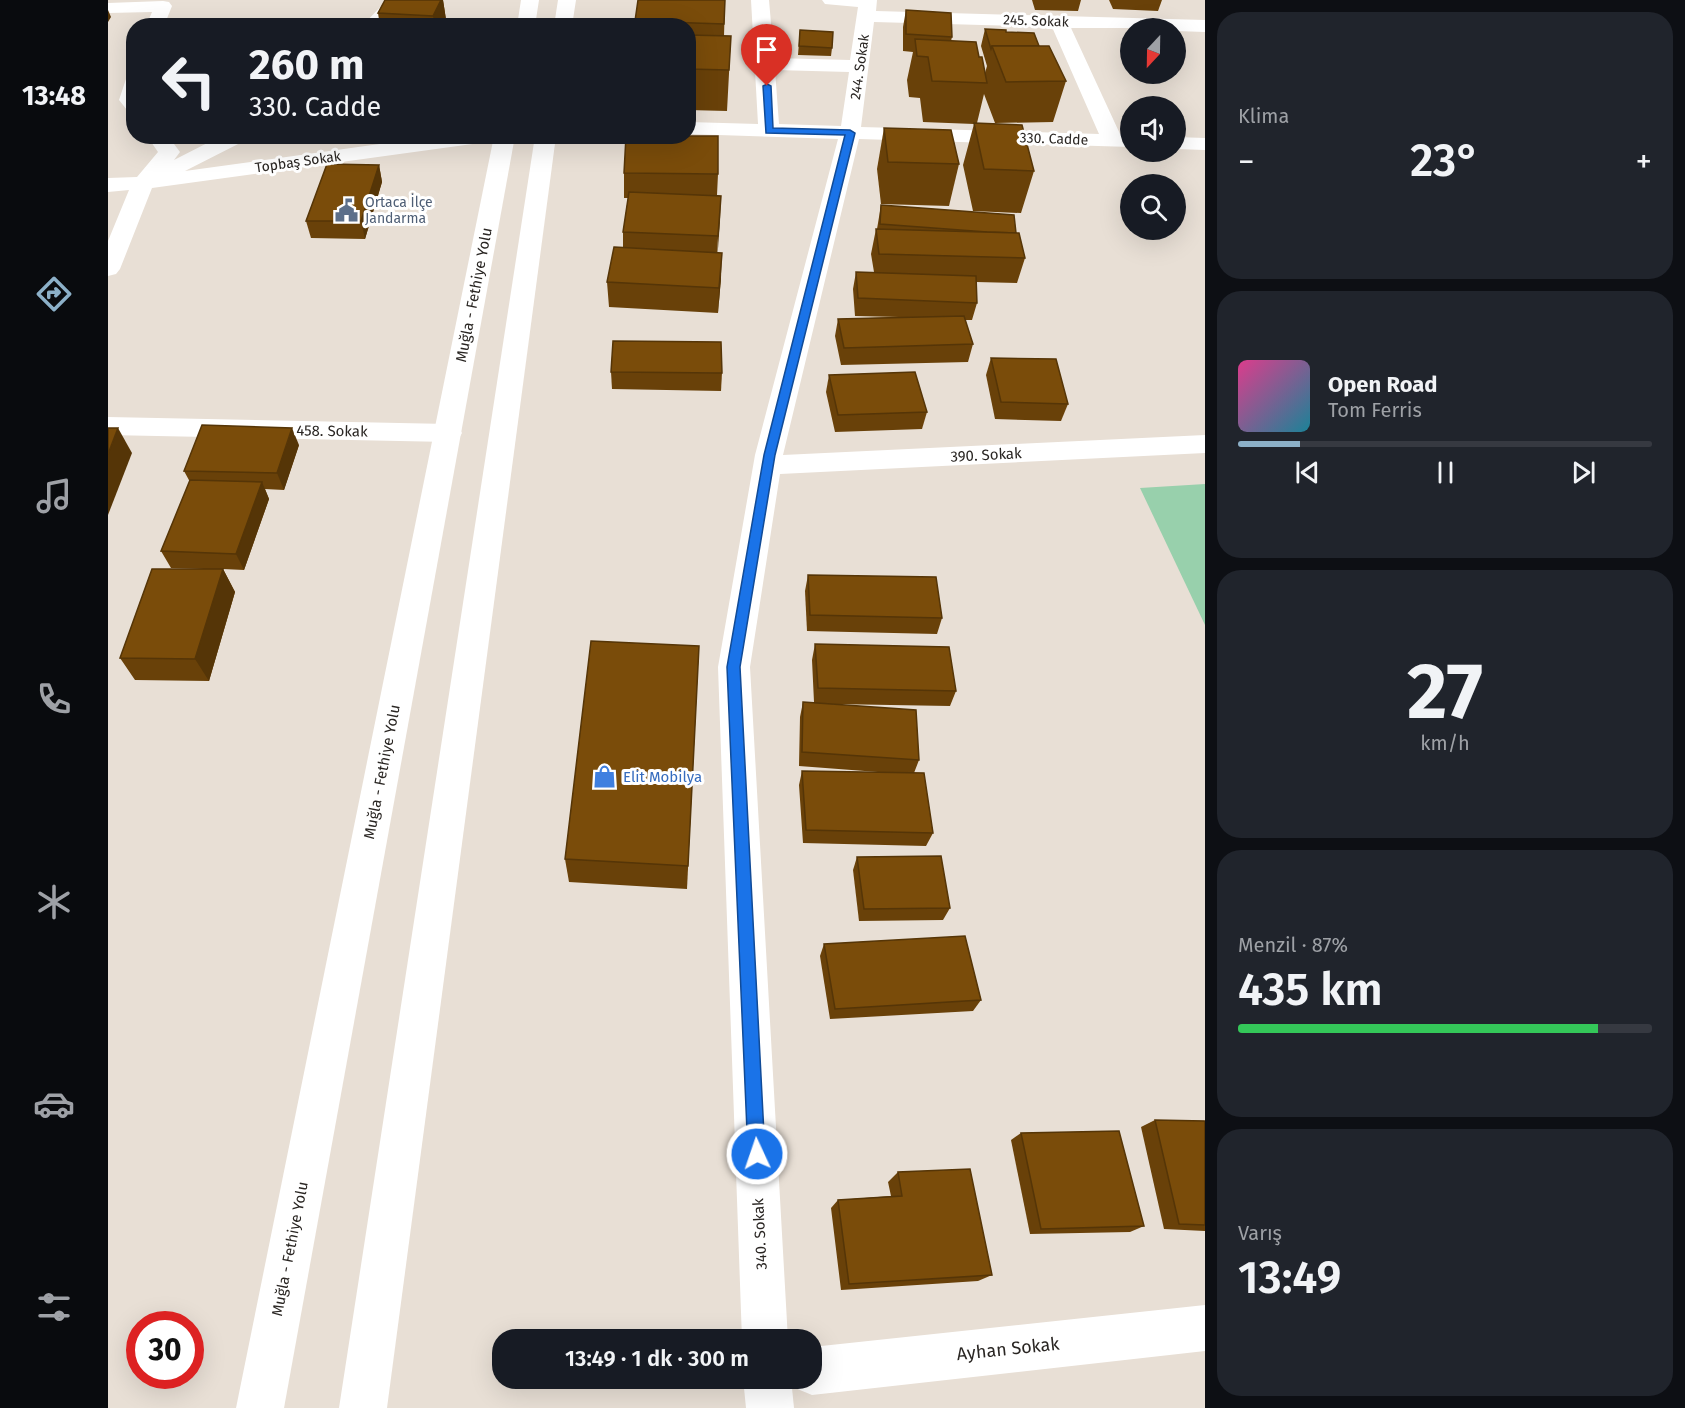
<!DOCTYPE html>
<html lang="tr">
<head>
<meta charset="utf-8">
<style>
  :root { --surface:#171b24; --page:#20242c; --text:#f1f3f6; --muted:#9ea1a6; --line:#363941; --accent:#8cb0c8 }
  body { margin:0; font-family:"Fira Sans",sans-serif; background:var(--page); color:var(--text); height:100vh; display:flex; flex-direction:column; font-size:22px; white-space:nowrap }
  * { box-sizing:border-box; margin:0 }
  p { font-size:20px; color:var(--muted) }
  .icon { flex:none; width:33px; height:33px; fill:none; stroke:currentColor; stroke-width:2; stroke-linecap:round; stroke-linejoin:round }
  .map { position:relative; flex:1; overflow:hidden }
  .drawer { display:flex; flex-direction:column; gap:12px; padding:12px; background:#0d0f14; width:480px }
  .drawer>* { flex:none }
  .hud { position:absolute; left:18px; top:18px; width:570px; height:126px; border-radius:24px; box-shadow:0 6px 24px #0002; background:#171b24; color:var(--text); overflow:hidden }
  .needle { width:39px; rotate:202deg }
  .controls { position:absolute; left:1012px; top:18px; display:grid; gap:12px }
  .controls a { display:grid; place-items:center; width:66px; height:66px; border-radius:50%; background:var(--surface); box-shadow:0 6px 24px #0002; font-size:30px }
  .speed { position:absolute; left:18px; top:1311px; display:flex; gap:12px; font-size:30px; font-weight:700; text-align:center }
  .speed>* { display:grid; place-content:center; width:78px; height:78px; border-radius:50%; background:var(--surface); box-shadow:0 6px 24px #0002; line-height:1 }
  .speed .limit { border:9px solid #d22; background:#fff; color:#111 }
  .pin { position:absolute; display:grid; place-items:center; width:51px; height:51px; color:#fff; margin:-62px -26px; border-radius:50% 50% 50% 0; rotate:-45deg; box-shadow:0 0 6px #0007 }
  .pin .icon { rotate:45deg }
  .me { position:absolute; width:66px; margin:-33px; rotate:357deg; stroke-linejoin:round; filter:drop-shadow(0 0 4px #0008) }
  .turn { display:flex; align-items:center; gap:21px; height:126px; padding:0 24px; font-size:27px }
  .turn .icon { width:78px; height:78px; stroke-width:2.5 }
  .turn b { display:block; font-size:42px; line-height:51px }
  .big { font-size:45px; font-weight:600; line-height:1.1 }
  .drawer .widget { flex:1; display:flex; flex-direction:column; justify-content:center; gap:9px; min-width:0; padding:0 21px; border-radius:24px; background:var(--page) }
  .drawer .dial { align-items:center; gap:0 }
  .dial b { font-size:78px; line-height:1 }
  .song { display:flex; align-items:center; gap:18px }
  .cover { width:72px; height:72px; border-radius:9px; background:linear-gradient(135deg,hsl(330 70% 55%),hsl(190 70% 35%)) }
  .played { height:6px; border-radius:3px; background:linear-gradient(90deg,var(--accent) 15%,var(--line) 15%) }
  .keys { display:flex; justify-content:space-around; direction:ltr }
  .heat { display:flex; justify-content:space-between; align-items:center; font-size:33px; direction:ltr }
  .charge { height:9px; border-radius:4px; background:linear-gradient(90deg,#34c759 87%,var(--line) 0) }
  .trip { position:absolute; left:384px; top:1329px; width:330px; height:60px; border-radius:24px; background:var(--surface); box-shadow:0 6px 24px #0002; font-weight:600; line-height:60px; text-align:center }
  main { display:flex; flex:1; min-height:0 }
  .tab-bar { display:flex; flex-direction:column; width:108px; justify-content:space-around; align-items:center; background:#090b0e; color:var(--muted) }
  .tab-bar .icon { width:42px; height:42px }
  .tab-bar .on { color:var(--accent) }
  .tab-bar b { font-size:27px; color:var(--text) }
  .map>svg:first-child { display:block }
  .green { fill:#98d0ac }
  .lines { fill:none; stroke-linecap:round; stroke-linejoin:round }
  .minor { fill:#fff; fill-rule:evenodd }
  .trunk { fill:#fff; fill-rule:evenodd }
  .wall { fill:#694109 }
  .shaded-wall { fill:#553507 }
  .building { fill:#7a4c0a; stroke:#553507; stroke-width:1.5 }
  .route { fill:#1a73e8; stroke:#114b97; stroke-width:1.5 }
  .labels { text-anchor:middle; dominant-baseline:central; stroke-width:6; stroke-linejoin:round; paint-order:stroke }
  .far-street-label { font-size:14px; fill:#2a2623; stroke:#fff }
  .far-service-label { font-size:14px; fill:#4e5e75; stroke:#fff; text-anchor:start }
  .street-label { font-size:15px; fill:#2a2623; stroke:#fff }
  .shop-label { font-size:15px; fill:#366cbe; stroke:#fff; text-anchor:start }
  .near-street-label { font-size:18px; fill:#2a2623; stroke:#fff }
</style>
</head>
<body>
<main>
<nav class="tab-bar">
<b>13:48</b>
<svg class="icon on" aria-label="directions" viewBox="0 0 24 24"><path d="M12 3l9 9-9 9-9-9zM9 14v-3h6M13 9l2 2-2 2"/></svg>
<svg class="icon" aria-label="music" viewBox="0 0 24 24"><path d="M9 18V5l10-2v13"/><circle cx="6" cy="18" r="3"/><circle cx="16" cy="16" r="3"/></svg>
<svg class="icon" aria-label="phone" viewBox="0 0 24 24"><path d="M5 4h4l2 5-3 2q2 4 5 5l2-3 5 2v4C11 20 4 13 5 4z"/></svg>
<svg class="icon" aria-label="climate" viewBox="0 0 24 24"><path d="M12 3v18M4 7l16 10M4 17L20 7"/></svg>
<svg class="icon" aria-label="car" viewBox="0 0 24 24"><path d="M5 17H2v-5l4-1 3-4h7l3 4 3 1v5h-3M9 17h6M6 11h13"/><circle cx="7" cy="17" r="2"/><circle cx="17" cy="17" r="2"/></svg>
<svg class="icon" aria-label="filters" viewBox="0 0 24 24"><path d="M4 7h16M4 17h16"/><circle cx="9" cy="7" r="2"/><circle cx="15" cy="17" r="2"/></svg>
</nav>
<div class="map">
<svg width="1097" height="1408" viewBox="0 0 1097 1408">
  <rect width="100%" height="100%" fill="#e8dfd5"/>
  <polygon class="green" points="1097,484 1097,625 1032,488"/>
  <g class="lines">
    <g class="minor">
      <polygon points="279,0 298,0 274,26 254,26"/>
      <path d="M643,0h18l5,58 76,2 8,-53 -33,-3 -3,-4h55l-1,11 329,9v12l-29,-1v-3h-105l49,106 11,1v12l-272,-8 -76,316 422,-20v18l-425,21 -30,193 38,673h-46l-24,-673 37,-212 83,-316 -150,-5v-12l70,2zM766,22l178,5 47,107 -238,-7zM667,70l74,2 -8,54 -62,-2z"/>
      <polygon points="55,1 61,2 64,6 56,26 38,26 44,12 0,13 0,3"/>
      <polygon points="26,74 26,112 19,110 11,100 19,76"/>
      <polygon points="39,136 60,136 72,152 66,160 113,136 141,136 138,140 77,171 329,136 389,136 386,140 379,142 44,188 12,269 8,274 0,276 0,241 21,190 0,192 0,178 29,177 50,152"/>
      <polygon points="1068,137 1097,138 1097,150 1068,149"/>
      <polygon points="0,417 340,424 350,426 354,433 350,440 340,442 0,435"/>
      <polygon points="1097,1305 1097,1351 704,1395 687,1388 684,1378 704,1378 704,1347"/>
      <polygon points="635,1378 683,1378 686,1408 638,1408"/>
    </g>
    <g class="trunk">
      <polygon points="413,0 431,0 427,26 409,26"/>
      <polygon points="450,0 468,0 464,26 446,26"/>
      <polygon points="386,136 407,136 176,1408 128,1408"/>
      <polygon points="427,136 448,136 279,1408 231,1408"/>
    </g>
  </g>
  <g class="wall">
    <polygon points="277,0 335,0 339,26 272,26 270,13"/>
    <polygon points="617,0 616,36 623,36 619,111 580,110 580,26 527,26 527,21"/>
    <polygon points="924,0 973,0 970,11 927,10"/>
    <polygon points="1001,0 1054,0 1050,11 1005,9"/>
    <polygon points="798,10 844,37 843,41 871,57 877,73 879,66 873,46 877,29 898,32 931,46 958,81 945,122 887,123 876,94 869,123 926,171 913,213 865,211 855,165 866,124 815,122 812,98 801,97 799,80 805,52 795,51 795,27"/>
    <polygon points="692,30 724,48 723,56 690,55"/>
    <polygon points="776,128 851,164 841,206 773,204 769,169"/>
    <polygon points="271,165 274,182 257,239 203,238 198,221"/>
    <polygon points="516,173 610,174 609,195 613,196 609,252 613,278 610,313 501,307 499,282 515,247 515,232 520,198 516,198"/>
    <polygon points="773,205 908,233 917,258 909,283 868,282 869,303 864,320 857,320 865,344 860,362 733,365 727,336 730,319 791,317 747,316 745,289 748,272 766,272 763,254 768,229 769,229"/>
    <polygon points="883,358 960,404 953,421 887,419 878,375"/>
    <polygon points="503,372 614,373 613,391 504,389"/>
    <polygon points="721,375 819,412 814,429 727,432 718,392"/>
    <polygon points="191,445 176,490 157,489 161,499 136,570 115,569 127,592 101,681 27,680 12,658 96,569 63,568 53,551 82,482 76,471"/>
    <polygon points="700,575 834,618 829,634 699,631 697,591"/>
    <polygon points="707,644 848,691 842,706 724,704 811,760 806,773 825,833 818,846 695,843 691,785 694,771 783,773 691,766 692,717 695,702 706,702 704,660"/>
    <polygon points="591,646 579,889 461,882 457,859"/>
    <polygon points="749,857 842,908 835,920 751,921 745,870"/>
    <polygon points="716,944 873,1000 865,1011 722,1019 712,956"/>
    <polygon points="1047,1120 1097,1121 1097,1231 1056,1229 1033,1127"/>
    <polygon points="913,1133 1036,1226 1022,1232 922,1234 903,1140"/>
    <polygon points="790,1172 884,1275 870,1281 733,1290 723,1208 730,1200 783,1196 780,1182"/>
  </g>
  <g class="shaded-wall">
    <polygon points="333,0 335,0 339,26 327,26 325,16"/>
    <polygon points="0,10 3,17 0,22"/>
    <polygon points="271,165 274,182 257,239 253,221"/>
    <polygon points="613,196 612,221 609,262 610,236"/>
    <polygon points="614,253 613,278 610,313 611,288"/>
    <polygon points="10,428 24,453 0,515 0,454"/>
    <polygon points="184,428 191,445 176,490 169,473"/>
    <polygon points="154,482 161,499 136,570 128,554"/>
    <polygon points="115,569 127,592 101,681 87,659"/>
  </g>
  <g class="building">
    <polygon points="277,0 333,0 325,16 270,13"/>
    <polygon points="530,0 617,0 616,24 527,21"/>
    <polygon points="798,10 843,13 844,37 798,34"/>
    <polygon points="877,29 898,30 898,32 926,33 931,46 884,46 883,49"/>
    <polygon points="692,30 725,32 724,48 691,46"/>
    <polygon points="580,35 623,36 621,70 580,69"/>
    <polygon points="807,39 868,42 871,57 874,57 879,83 824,81 820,57 809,56"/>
    <polygon points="884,46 941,46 958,81 898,82"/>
    <polygon points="866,123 914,125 926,171 876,169"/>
    <polygon points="776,128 843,130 851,164 780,162"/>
    <polygon points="518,136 610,136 610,174 516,173"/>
    <polygon points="219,164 271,165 253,221 198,221"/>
    <polygon points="521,192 613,196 610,236 515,232"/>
    <polygon points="773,205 906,215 908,233 879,232 772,224"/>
    <polygon points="768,229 911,233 917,258 771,254"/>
    <polygon points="506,247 614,253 611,288 499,282"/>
    <polygon points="748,272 868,276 869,303 750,298"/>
    <polygon points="856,316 865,344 736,348 730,319"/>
    <polygon points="505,341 613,342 614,373 503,372"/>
    <polygon points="883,358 948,359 960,404 893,402"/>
    <polygon points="807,372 819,412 730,415 721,375"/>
    <polygon points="94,425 184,428 169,473 76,471"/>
    <polygon points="0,428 10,428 0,454"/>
    <polygon points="82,480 154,482 128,554 53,551"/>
    <polygon points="44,569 115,569 87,659 12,658"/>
    <polygon points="700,575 828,577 834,618 702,615"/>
    <polygon points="483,641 591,646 580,866 457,859"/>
    <polygon points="707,644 841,647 848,691 710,688"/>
    <polygon points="695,702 808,710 811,760 694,752"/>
    <polygon points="694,771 816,773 825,833 698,830"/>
    <polygon points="833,856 842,908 756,909 749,857"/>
    <polygon points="857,936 873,1000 727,1009 716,944"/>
    <polygon points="1047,1120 1097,1121 1097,1225 1071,1224"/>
    <polygon points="1011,1131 1036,1226 933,1229 913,1133"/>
    <polygon points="862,1169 884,1275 741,1284 730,1200 794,1196 790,1172"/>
  </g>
  <polygon class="route" points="659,84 663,86 665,128 742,130 747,133 667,455 632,667 657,1154 655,1160 649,1163 642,1160 640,1154 619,667 656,455 737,135 658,133 655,86"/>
  <defs>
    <symbol id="civic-bare" viewBox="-9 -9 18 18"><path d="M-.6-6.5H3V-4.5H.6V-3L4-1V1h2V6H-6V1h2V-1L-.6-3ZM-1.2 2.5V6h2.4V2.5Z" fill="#5c6f8a" stroke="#fff" stroke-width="2.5" paint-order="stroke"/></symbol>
    <symbol id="shop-bare" viewBox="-9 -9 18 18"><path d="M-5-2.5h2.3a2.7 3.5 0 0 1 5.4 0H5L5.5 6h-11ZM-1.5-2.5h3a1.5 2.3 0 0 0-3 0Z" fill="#3f7fe0" stroke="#fff" stroke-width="2.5" paint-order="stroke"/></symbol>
  </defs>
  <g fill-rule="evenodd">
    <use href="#civic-bare" x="222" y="194" width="33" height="33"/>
    <use href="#shop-bare" x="480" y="760" width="33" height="33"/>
  </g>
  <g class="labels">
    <g class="far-street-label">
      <text transform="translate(928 21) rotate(2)">245. Sokak</text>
      <text transform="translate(752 67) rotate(-82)">244. Sokak</text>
      <text transform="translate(946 139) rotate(2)">330. Cadde</text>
      <text transform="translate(190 162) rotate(-8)">Topbaş Sokak</text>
    </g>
    <g class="far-service-label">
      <text x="257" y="202">Ortaca İlçe<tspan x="257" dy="16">Jandarma</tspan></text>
    </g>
    <g class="street-label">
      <text transform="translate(366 295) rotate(-79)">Muğla - Fethiye Yolu</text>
      <text transform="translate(224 431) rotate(1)">458. Sokak</text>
      <text transform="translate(878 455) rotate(-3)">390. Sokak</text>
      <text transform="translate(274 772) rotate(-79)">Muğla - Fethiye Yolu</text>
      <text transform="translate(652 1234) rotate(-93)">340. Sokak</text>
      <text transform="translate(182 1249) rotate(-79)">Muğla - Fethiye Yolu</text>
    </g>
    <g class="shop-label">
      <text x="515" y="777">Elit Mobilya</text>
    </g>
    <g class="near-street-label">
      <text transform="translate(900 1349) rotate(-6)">Ayhan Sokak</text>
    </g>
  </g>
</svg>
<div class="controls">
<a><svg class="needle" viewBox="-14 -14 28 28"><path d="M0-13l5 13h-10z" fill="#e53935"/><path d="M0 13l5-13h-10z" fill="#9ea1a6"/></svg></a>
<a><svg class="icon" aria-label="sound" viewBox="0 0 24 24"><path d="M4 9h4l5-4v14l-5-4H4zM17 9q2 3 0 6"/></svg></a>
<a><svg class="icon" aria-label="search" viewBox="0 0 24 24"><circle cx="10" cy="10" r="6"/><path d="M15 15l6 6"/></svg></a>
</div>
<div class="speed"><div class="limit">30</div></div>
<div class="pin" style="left:659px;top:86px;background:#d93025"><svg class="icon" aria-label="arrive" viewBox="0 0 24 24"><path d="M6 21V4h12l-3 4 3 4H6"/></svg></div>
<svg class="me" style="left:649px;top:1154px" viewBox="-20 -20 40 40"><circle r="17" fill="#1a73e8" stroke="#fff" stroke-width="3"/><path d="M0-11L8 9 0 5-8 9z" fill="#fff"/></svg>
<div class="trip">13:49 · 1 dk · 300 m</div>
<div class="hud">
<div class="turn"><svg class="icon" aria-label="left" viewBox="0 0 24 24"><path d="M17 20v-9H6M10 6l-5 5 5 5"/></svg><div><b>260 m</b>330. Cadde</div></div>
</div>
</div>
<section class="drawer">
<div class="widget"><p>Klima</p>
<div class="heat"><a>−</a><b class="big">23°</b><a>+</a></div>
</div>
<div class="widget">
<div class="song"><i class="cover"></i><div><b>Open Road</b><p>Tom Ferris</p></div></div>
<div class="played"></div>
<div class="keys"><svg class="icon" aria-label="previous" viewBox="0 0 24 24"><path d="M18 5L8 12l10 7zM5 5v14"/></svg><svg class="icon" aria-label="pause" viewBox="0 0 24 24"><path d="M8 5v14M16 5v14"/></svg><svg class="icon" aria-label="next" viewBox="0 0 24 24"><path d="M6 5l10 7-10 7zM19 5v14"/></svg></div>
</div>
<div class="widget dial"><b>27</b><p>km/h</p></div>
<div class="widget"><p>Menzil · 87%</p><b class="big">435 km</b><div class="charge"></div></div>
<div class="widget"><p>Varış</p><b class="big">13:49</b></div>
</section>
</main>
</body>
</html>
